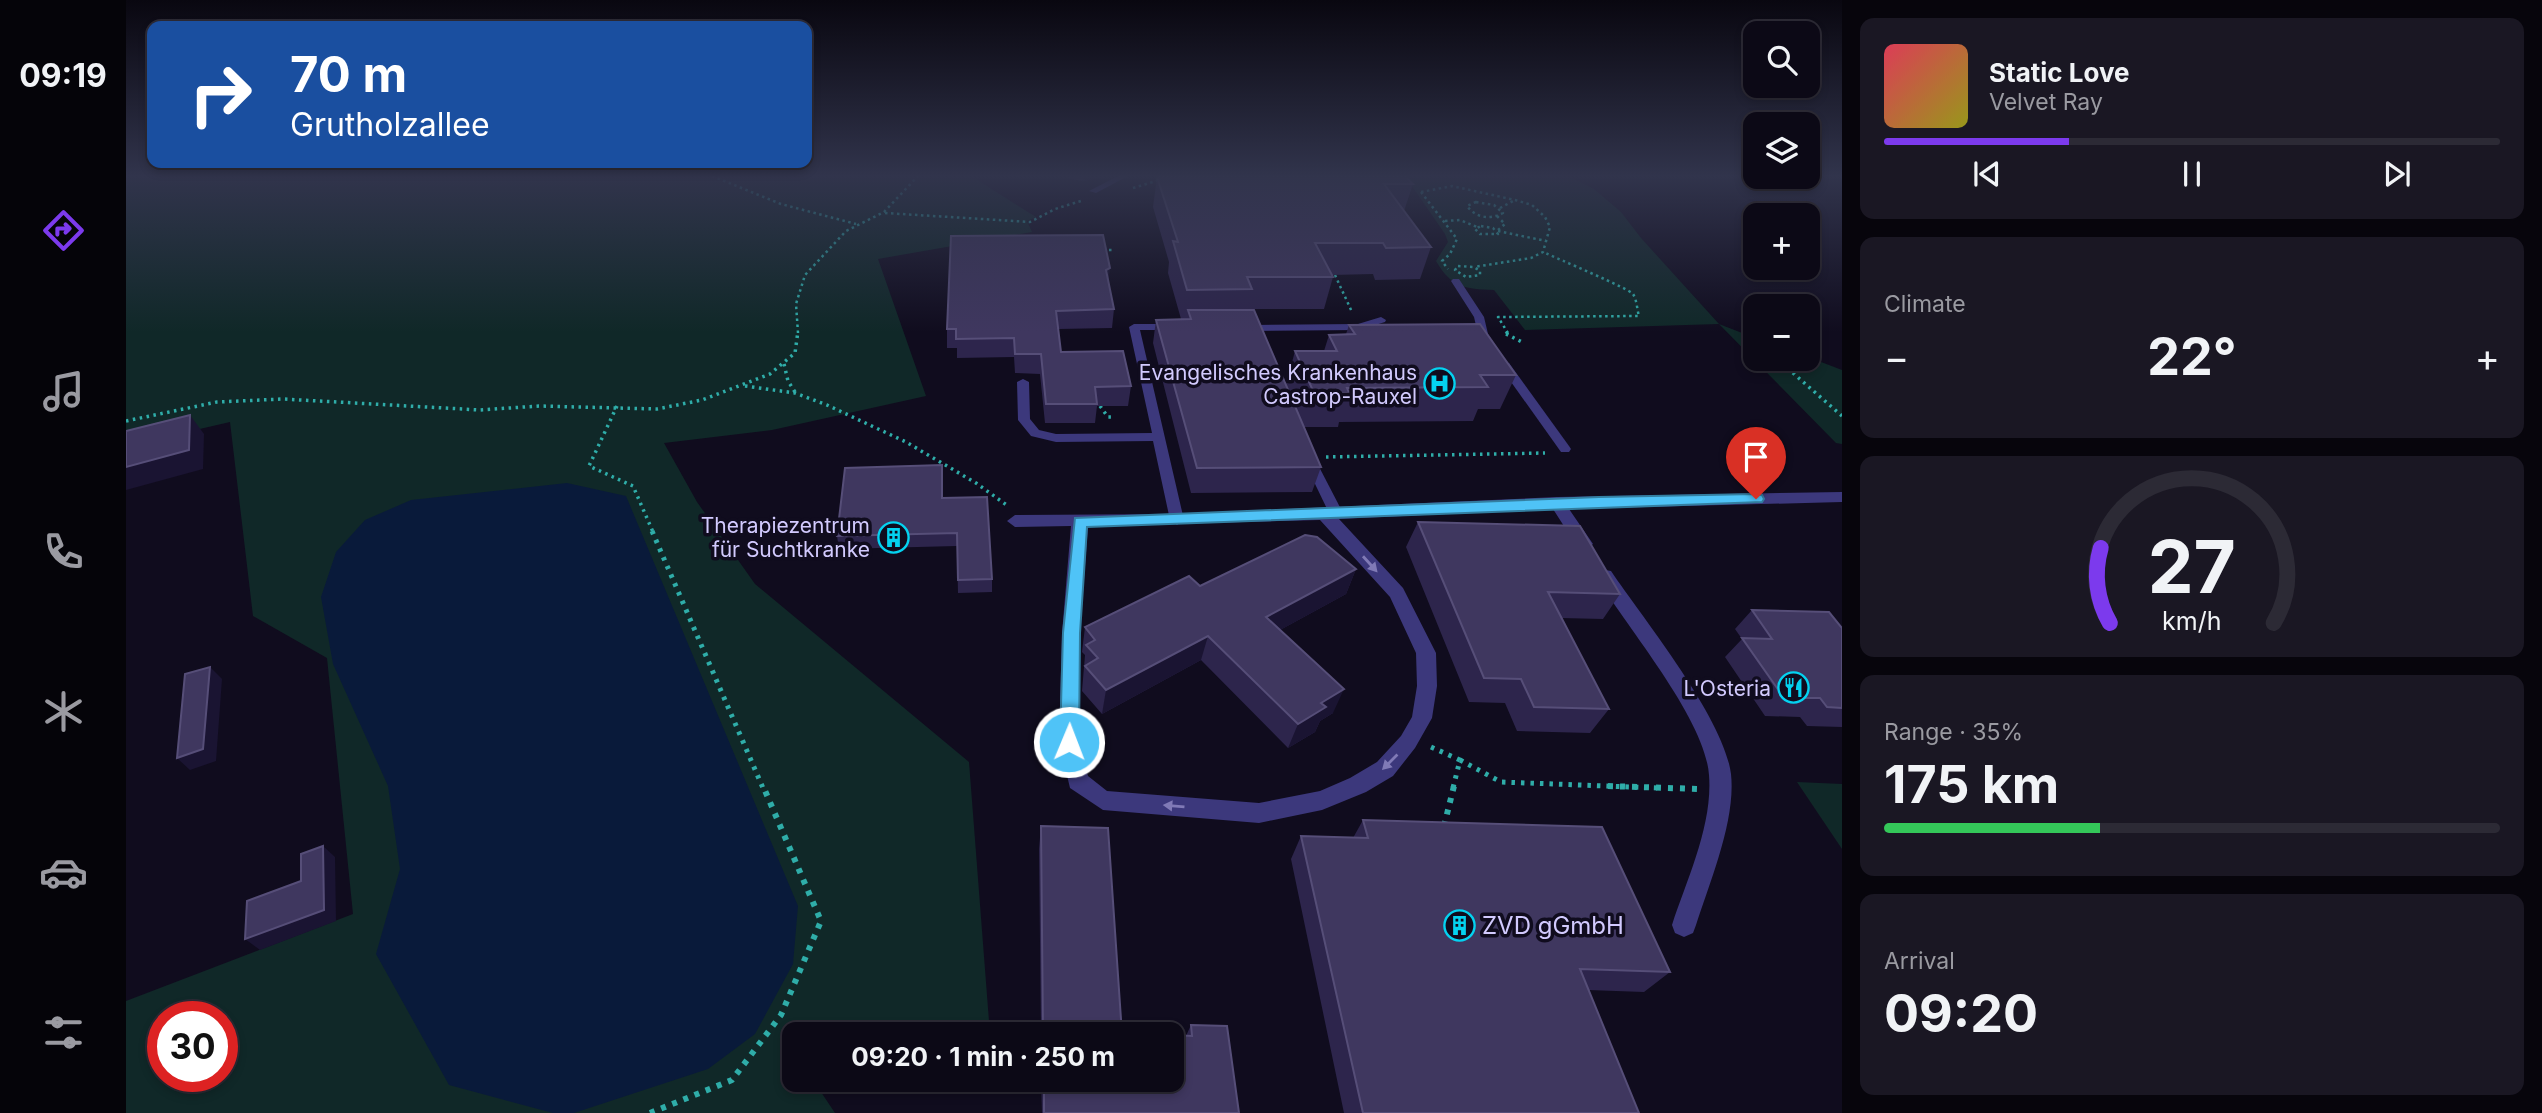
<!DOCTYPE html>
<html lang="en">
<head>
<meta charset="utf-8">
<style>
  :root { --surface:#0c0916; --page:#1a1723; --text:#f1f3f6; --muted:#9a9aa1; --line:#2c2a35; --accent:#7c3aed }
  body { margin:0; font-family:Inter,sans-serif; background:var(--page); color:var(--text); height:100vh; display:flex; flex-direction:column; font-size:26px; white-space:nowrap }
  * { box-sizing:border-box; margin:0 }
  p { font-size:23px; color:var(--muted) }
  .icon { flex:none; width:38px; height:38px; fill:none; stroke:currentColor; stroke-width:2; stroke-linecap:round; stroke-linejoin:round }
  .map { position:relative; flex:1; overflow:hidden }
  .sheet { display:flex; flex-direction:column; gap:18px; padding:18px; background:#07050c; width:700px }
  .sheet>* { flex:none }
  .banner { position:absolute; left:21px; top:21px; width:665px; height:147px; border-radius:14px; box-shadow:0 4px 10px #0003,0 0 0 2px var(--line); background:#1a4fa0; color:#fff; overflow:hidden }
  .tools { position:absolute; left:1617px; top:21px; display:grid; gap:14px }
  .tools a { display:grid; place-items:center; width:77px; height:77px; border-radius:14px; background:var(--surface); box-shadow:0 4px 10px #0003,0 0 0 2px var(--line); font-size:35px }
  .speed { position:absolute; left:21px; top:1001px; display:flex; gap:14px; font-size:35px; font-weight:700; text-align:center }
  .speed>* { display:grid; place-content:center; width:91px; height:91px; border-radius:50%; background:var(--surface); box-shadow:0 4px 10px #0003,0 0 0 2px var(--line); line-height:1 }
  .speed .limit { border:10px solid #d22; background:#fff; color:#111 }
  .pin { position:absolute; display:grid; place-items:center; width:60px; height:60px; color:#fff; margin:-72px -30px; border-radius:50% 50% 50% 0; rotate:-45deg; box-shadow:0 0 7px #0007 }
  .pin .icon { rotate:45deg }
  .me { position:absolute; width:77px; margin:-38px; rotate:1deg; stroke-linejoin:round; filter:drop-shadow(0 0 5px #0008) }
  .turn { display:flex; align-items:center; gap:24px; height:147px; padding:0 28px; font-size:32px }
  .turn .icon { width:91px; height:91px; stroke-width:2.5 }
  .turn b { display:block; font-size:49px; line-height:60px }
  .big { font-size:52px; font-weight:700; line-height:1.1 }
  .sheet .widget { flex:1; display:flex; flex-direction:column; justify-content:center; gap:10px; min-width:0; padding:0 24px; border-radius:14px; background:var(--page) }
  .sheet .dial { align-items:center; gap:0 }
  .dial svg { height:182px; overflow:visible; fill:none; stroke:var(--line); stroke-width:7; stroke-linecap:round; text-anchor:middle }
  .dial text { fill:var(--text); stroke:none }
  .song { display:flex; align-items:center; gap:21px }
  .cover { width:84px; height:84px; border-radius:10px; background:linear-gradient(135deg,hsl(350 70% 55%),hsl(60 70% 35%)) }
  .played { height:7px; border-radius:4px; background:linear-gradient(90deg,var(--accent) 30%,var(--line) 30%) }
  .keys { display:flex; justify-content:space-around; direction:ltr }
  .heat { display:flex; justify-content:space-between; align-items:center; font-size:38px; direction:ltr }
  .charge { height:10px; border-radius:5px; background:linear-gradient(90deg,#34c759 35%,var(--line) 0) }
  .trip { position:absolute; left:656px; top:1022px; width:402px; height:70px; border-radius:14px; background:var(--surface); box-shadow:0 4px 10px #0003,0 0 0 2px var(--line); font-weight:700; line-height:70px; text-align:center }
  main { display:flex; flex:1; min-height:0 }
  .dock { display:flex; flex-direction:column; width:126px; justify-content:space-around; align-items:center; background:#050409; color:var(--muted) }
  .dock .icon { width:49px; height:49px }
  .dock .active { color:var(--accent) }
  .dock b { font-size:32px; color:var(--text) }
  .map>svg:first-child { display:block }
  .green { fill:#102828; fill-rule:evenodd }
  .water { fill:#091a3a }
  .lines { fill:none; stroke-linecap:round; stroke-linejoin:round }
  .path-far3 { stroke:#2fada9; stroke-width:2.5; stroke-dasharray:2.5 3.5; stroke-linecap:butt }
  .path-far2 { stroke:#2fada9; stroke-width:3.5; stroke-dasharray:2.5 4.5; stroke-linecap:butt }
  .path-far1 { stroke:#2fada9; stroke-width:5; stroke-dasharray:3.5 6; stroke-linecap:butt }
  .path { stroke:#2fada9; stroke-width:6; stroke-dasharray:5 7; stroke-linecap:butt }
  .lane { fill:#3c387c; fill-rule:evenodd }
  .street { fill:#3c387c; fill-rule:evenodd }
  .wall { fill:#2d254c }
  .shaded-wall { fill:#1a1432 }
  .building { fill:#3f375f; stroke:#564e78; stroke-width:2 }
  .oneway { fill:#807ab6 }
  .route { fill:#4fc3f7; stroke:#337fa1; stroke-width:2 }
  .labels { text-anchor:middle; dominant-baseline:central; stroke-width:7; stroke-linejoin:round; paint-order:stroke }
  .poi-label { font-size:21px; fill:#d2cafe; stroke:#100c1e; text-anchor:end }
  .near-poi-label { font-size:24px; fill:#d2cafe; stroke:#100c1e; text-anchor:start }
</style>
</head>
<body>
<main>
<nav class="dock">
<b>09:19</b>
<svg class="icon active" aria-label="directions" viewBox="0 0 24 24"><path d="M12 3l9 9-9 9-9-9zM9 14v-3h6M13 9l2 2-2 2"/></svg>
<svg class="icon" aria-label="music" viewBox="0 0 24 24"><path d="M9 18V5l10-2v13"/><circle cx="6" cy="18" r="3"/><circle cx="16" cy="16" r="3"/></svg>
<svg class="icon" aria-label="phone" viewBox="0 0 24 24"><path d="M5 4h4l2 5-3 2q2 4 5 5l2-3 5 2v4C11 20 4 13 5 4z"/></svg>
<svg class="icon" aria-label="climate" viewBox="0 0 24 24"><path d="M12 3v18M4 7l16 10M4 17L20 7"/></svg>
<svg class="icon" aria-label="car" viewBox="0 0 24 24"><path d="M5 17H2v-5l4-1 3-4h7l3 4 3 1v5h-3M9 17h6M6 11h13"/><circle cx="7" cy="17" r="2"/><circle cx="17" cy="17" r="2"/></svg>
<svg class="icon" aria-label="filters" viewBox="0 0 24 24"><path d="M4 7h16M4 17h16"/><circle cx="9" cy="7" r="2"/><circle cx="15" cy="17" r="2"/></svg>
</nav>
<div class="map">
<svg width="1716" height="1113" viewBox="0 0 1716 1113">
  <rect width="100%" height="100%" fill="#100c1e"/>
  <g class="green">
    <path d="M0,176h845l65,41 -9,4 5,11 -154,27 48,137 -154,34 -108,13 33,59 58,82 214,178 21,272h-196v46h19l22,33h-709v-112l227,-87 -26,-256 -74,-42 -23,-194 -104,24zM37,1017h59v59h-59z"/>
    <path d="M1279,176h163l26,13 27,23 20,26 78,86 36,14v21l53,-2 34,13v74l-6,-1 -117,-119 -194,6 -31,-40c-30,-1 -43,-3 -58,-29l12,-19 -3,-8z"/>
    <polygon points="1671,782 1716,784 1716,849"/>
  </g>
  <polygon class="water" points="441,483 500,496 672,906 667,964 629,1034 582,1069 448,1113 427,1113 323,1085 250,954 274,869 262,786 207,664 195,597 210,552 239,520 285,500"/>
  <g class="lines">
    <g class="path-far3">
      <polyline points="586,176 655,204 730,224"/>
      <polyline points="1007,188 1046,176"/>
      <polyline points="1295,192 1326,186 1389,200 1406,205 1419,217 1424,227 1417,252 1405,258 1348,267"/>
      <polyline points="1295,192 1331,239 1324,254 1316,261 1322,269"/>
      <path d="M1350,202l18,3 9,8c-13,7 -27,5 -36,-7z"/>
      <polyline points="1374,208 1389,200"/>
      <polyline points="759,213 904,222 929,209 958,200"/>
      <polyline points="1371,216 1379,224 1372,230"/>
      <polyline points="1319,221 1334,220 1351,227"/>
      <polygon points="1355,226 1367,228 1372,234 1354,234 1349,229"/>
      <polyline points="1372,231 1420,241"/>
      <polyline points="977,250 989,250"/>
      <polygon points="1332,266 1348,267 1354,271 1354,275 1340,277 1329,270"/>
      <polyline points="1209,275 1226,312"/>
      <polyline points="672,333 670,304 679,275 720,231 758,212 792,176"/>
      <path d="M1382,333l-10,-16 141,-1c-2,-6 -2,-16 -6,-22 -3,-5 -77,-36 -90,-42"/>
    </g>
    <g class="path-far2">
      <polyline points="1620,332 1629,339"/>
      <polyline points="1380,334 1383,331"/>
      <polyline points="1380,334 1398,343"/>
      <polyline points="1651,359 1716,416"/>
      <polyline points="658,364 662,381 669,392"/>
      <polyline points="619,386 669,393 701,405 780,442 850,483 882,506"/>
      <polyline points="491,406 463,466 507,486 527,532"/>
      <polyline points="974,406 982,417 987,417"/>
      <polyline points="0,421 91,402 157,399 354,410 413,406 531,409 576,400 644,374 669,353 672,331"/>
      <polyline points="1200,457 1419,453"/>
    </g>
    <g class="path-far1">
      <polyline points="526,531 637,788"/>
      <polyline points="1305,747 1334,760 1327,788"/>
      <polyline points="1334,760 1375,782 1532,788"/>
    </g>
    <g class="path">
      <polyline points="1482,786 1573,789"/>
      <polyline points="1318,826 1328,786"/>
      <polyline points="524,1113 606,1080 655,1015 695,921 637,786"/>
    </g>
    <g class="lane">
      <polygon points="992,176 1002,176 970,193 963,191"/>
      <polygon points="1327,279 1333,279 1358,317 1362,334 1368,343 1367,345 1359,345 1352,334 1348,317 1325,281"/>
      <polygon points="1255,317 1260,320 1259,322 1233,330 1128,331 1123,328 1128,325 1232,324"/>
      <polygon points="1008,324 1046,324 1051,327 1046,330 1014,330 1058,520 1051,525 1044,520 1027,441 930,442 905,436 892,420 891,382 897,379 903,382 904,419 913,430 930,434 1026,433 1003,327"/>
      <polygon points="1379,362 1383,363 1443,446 1445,449 1443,452 1435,452 1373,365"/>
      <polygon points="1184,457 1190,461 1217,513 1215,516 1210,518 1203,513 1178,461"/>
    </g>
    <g class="street">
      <path d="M1716,492v10l-273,7 24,35 -9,6 -6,-2 -25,-39 -214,10 64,69 33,65 1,33 -5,32 -17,30 -22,28 -27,16 -44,18 -63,13 -156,-13 -33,-22 -11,-46 3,-109 9,-107 -56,1 -8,-6 8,-6 162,-1 380,-17zM1194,520l70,77 26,56 1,33 -5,31 -11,19 -24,26 -27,16 -30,13 -61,12 -152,-12 -19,-15 -9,-34 1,-109 8,-107z"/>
      <path d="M1479,570l6,1c33,49 113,147 120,203 5,46 -21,107 -35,151l-3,8 -9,4 -9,-4 -3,-8c15,-46 41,-100 37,-150 -4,-57 -83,-148 -113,-199l3,-5z"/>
    </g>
  </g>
  <g class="wall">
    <polygon points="943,176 982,176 958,181 944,179"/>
    <polygon points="1081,176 1279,176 1287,184 1278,211 1305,247 1294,279 1249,280 1247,274 1206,275 1207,277 1198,309 1122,309 1177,425 1160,385 1169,351 1198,351 1203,335 1220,334 1223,325 1390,375 1374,409 1352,409 1347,421 1213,422 1212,427 1178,427 1195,467 1186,492 1065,493 1027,343 1030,320 1055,319 1042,273 1043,262 1027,207 1031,177 1081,177"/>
    <polygon points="982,282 988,309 986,328 932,329 935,352 1005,386 1002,406 971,406 969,423 919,423 914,374 889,373 888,357 831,358 831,348 821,348 821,329"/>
    <polygon points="817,498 866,579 866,592 832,593 831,546 713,549 711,536"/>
    <polygon points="1292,522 1494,594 1477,619 1435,618 1483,709 1464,733 1391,731 1379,703 1343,702 1280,547"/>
    <polygon points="1230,569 1220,594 1154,630 1207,713 1194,721 1189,732 1162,748 1075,660 976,714 956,691 959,655 956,652 959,627 1074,586"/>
    <polygon points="1626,610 1716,628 1716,727 1681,726 1674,717 1639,716 1599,657 1616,639 1609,629"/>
    <polygon points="1237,820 1544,972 1518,992 1462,990 1513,1113 1218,1113 1165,859 1175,836 1227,838"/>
    <polygon points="915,826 996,1034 1004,1034 915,1034 913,849"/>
    <polygon points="1065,1025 1113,1113 916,1113 915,1080 1046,1080 1060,1036"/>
  </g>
  <g class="shaded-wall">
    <polygon points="959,176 982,176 958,181"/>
    <polygon points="984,268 982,286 980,270"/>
    <polygon points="64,415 78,434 77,469 0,490 0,467"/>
    <polygon points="1230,569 1220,594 1132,642 1140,617"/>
    <polygon points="1082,636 1075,660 976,714 980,690"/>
    <polygon points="84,667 96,679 90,761 64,770 51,758"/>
    <polygon points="1218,689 1207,713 1194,721 1189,732 1162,748 1172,724 1195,703"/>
    <polygon points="197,846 209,857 210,921 134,950 119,939 198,910"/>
  </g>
  <g class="building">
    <polygon points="1087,176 1279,176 1287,184 1258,184 1305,247 1260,248 1257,243 1189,243 1207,277 1121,277 1126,289 1061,290 1047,241 1052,242 1031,177 1087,177"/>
    <polygon points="977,235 984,268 980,270 988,309 930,311 935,352 997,351 1005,386 969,387 971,404 920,404 915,354 889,354 888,338 830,339 830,329 821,329 825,236"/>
    <polygon points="1062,310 1128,310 1195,467 1071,468 1030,320 1065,319"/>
    <polygon points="1354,324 1390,375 1354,375 1362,387 1221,388 1223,393 1188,393 1169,351 1211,351 1203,335 1229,334 1223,325"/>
    <polygon points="64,415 63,450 0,467 0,431"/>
    <polygon points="816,465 816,498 861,497 866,579 832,580 831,533 711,536 719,468"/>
    <polygon points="1292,522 1454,526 1494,594 1422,592 1483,709 1408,707 1395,679 1358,678"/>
    <polygon points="1179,535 1191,537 1230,569 1140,617 1218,689 1195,703 1200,707 1172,724 1082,636 980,690 959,666 972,658 960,645 969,640 959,627 1063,576 1074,586"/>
    <polygon points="1626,610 1703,612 1716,628 1716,708 1701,707 1694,698 1658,698 1616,638 1646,639"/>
    <polygon points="84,667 77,749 51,758 59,674"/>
    <polygon points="1237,820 1476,827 1544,972 1454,969 1513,1113 1237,1113 1175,836 1242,838"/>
    <polygon points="915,826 982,828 996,1034 1004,1034 917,1034"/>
    <polygon points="197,846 198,910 119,939 121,901 175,881 175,854"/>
    <polygon points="1065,1025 1101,1026 1113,1113 918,1113 918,1080 1046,1080 1046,1035 1066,1036"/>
  </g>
  <defs><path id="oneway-solid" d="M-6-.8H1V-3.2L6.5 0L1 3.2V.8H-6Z" transform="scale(1.75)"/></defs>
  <g class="oneway">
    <use href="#oneway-solid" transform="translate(1244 564) rotate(48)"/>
    <use href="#oneway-solid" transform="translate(1264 762) rotate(135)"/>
    <use href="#oneway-solid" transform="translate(1048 806) rotate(-175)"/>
  </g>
  <linearGradient id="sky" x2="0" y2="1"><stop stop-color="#090710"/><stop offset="0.53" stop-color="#31344c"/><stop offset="1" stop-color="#31344c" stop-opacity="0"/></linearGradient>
  <rect width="1716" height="332" fill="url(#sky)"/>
  <polygon class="route" points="1630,494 1636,495 1638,499 1636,502 961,527 954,633 953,742 950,747 943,750 937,747 934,742 937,633 949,518 1473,497"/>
  <defs>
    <symbol id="hospital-ring" viewBox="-11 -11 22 22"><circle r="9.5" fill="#100c1e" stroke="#04d2f0" stroke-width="1.5"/><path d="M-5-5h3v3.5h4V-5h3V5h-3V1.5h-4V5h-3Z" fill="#04d2f0"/></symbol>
    <symbol id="building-ring" viewBox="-11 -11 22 22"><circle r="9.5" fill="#100c1e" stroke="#04d2f0" stroke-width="1.5"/><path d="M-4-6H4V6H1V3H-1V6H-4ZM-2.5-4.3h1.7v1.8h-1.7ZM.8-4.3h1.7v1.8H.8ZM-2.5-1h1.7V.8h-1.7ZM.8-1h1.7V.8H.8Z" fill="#04d2f0"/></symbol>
    <symbol id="restaurant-ring" viewBox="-11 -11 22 22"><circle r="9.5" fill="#100c1e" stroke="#04d2f0" stroke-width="1.5"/><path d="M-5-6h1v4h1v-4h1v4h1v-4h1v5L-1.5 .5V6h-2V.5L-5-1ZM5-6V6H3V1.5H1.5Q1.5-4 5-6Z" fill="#04d2f0"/></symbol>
  </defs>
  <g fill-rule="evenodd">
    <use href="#hospital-ring" x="1296" y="366" width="35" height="35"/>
    <use href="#building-ring" x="750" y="520" width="35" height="35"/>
    <use href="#restaurant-ring" x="1650" y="670" width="35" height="35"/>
    <use href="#building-ring" x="1316" y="908" width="35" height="35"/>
  </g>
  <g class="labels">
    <g class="poi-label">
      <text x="1291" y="372">Evangelisches Krankenhaus<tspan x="1291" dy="24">Castrop-Rauxel</tspan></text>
      <text x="744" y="525">Therapiezentrum<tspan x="744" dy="24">für Suchtkranke</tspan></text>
      <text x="1645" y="688">L'Osteria</text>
    </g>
    <g class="near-poi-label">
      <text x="1356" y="925">ZVD gGmbH</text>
    </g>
  </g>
</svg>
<div class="tools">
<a><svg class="icon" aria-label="search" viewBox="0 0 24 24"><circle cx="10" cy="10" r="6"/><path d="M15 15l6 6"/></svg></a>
<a><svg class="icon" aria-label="layers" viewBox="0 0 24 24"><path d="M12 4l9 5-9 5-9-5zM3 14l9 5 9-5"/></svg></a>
<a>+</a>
<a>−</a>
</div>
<div class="speed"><div class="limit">30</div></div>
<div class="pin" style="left:1630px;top:499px;background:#d93025"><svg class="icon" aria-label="arrive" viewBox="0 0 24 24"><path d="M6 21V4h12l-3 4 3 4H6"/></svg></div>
<svg class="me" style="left:943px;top:742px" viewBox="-20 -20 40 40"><circle r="17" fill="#4fc3f7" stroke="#fff" stroke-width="3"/><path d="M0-11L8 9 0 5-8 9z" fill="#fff"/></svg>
<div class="trip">09:20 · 1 min · 250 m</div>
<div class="banner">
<div class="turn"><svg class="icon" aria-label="right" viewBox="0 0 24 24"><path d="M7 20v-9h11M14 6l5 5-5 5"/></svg><div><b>70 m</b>Grutholzallee</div></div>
</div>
</div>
<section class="sheet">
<div class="widget">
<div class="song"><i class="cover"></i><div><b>Static Love</b><p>Velvet Ray</p></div></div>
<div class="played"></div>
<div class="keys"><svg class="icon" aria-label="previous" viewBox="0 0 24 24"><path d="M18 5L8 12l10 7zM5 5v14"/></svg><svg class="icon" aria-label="pause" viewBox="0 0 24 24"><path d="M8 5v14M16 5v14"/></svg><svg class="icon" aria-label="next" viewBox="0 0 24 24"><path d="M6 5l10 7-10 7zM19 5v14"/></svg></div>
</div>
<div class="widget"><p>Climate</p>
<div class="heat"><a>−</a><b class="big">22°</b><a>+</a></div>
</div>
<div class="widget dial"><svg viewBox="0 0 100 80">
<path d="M14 69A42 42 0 1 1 86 69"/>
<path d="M14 69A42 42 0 0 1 10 36" stroke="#7c3aed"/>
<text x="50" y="56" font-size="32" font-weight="700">27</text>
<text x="50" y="72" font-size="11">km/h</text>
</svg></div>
<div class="widget"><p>Range · 35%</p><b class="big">175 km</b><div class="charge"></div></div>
<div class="widget"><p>Arrival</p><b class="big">09:20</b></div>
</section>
</main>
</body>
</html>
